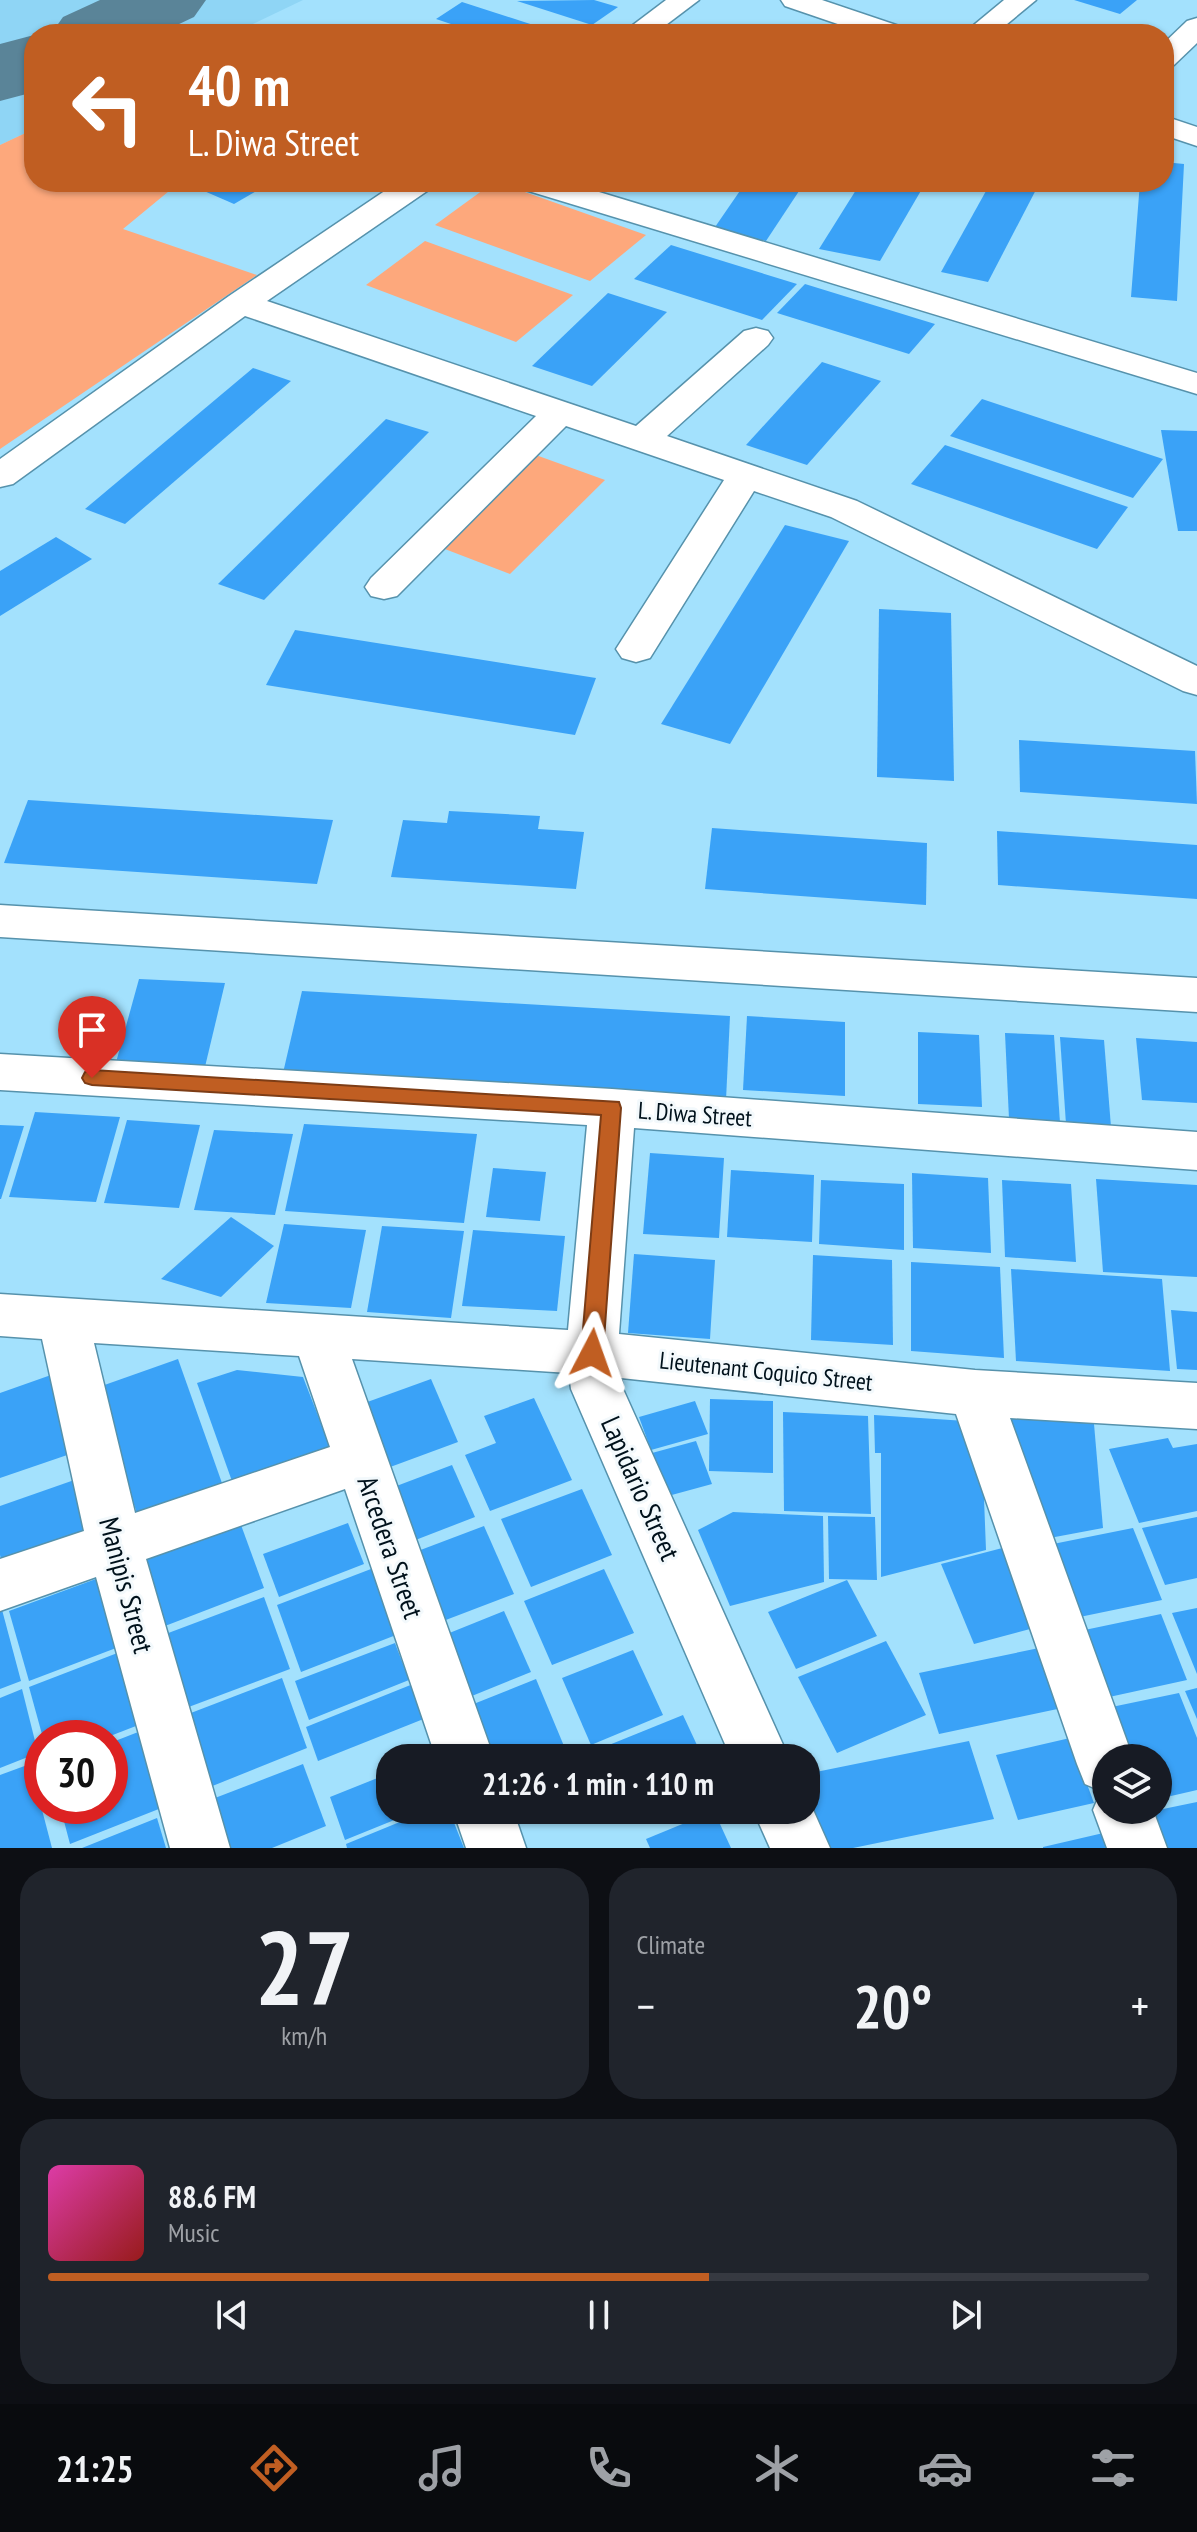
<!DOCTYPE html>
<html lang="en">
<head>
<meta charset="utf-8">
<style>
  :root { --surface:#171b24; --page:#20242c; --text:#f1f3f6; --muted:#9ea1a6; --line:#363941; --accent:#c05e22 }
  body { margin:0; font-family:"PT Sans Narrow",sans-serif; background:var(--page); color:var(--text); height:100vh; display:flex; flex-direction:column; font-size:30px; white-space:nowrap }
  * { box-sizing:border-box; margin:0 }
  p { font-size:26px; color:var(--muted) }
  .icon { flex:none; width:44px; height:44px; fill:none; stroke:currentColor; stroke-width:2; stroke-linecap:round; stroke-linejoin:round }
  .map { position:relative; height:1848px; overflow:hidden }
  .sheet { display:flex; flex-direction:column; gap:20px; padding:20px; background:#0d0f14; flex:1 }
  .sheet>* { flex:none }
  .top-card { position:absolute; left:24px; top:24px; width:1150px; height:168px; border-radius:32px; box-shadow:0 2px 6px #0004; background:#c05e22; color:#fff; overflow:hidden }
  .controls { position:absolute; left:1092px; top:1744px; display:grid; gap:16px }
  .controls a { display:grid; place-items:center; width:80px; height:80px; border-radius:50%; background:var(--surface); box-shadow:0 2px 6px #0004; font-size:40px }
  .speed { position:absolute; left:24px; top:1720px; display:flex; gap:16px; font-size:40px; font-weight:700; text-align:center }
  .speed>* { display:grid; place-content:center; width:104px; height:104px; border-radius:50%; background:var(--surface); box-shadow:0 2px 6px #0004; line-height:1 }
  .speed .limit { border:12px solid #d22; background:#fff; color:#111 }
  .pin { position:absolute; display:grid; place-items:center; width:68px; height:68px; color:#fff; margin:-82px -34px; border-radius:50% 50% 50% 0; rotate:-45deg; box-shadow:0 0 8px #0007 }
  .pin .icon { rotate:45deg }
  .me { position:absolute; width:88px; margin:-44px; rotate:4deg; stroke-linejoin:round; filter:drop-shadow(0 0 6px #0008) }
  .turn { display:flex; align-items:center; gap:28px; height:168px; padding:0 32px; font-size:36px }
  .turn .icon { width:104px; height:104px; stroke-width:2.5 }
  .turn b { display:block; font-size:56px; line-height:68px }
  .big { font-size:60px; font-weight:600; line-height:1.1 }
  .sheet .widget { flex:1; display:flex; flex-direction:column; justify-content:center; gap:12px; min-width:0; padding:0 28px; border-radius:32px; background:var(--page) }
  .sheet .dial { align-items:center; gap:0 }
  .dial b { font-size:104px; line-height:1 }
  .song { display:flex; align-items:center; gap:24px }
  .cover { width:96px; height:96px; border-radius:12px; background:linear-gradient(135deg,hsl(320 70% 55%),hsl(0 70% 35%)) }
  .played { height:8px; border-radius:4px; background:linear-gradient(90deg,var(--accent) 60%,var(--line) 60%) }
  .keys { display:flex; justify-content:space-around; direction:ltr }
  .heat { display:flex; justify-content:space-between; align-items:center; font-size:44px; direction:ltr }
  .sheet .tiles { flex:1; display:grid; gap:20px; grid-template-columns:1fr 1fr }
  .widget:last-child { grid-column:span 2 }
  .trip { position:absolute; left:376px; top:1744px; width:444px; height:80px; border-radius:32px; background:var(--surface); box-shadow:0 2px 6px #0004; font-weight:600; line-height:80px; text-align:center }
  .menu { display:flex; height:128px; justify-content:space-around; align-items:center; background:#090b0e; color:var(--muted) }
  .menu .icon { width:56px; height:56px }
  .menu .current { color:var(--accent) }
  .menu b { font-size:36px; color:var(--text) }
  .map>svg:first-child { display:block }
  .built { fill:#8fd5f5 }
  .green { fill:#fda87c }
  .lines { fill:none; stroke-linecap:round; stroke-linejoin:round }
  .taxiway { fill:#5a8498; fill-rule:evenodd }
  .building { fill:#3aa2f7 }
  .minor-casing { stroke:#5692ac; stroke-width:3 }
  .minor { fill:#fff; fill-rule:evenodd }
  .route { fill:#c05e22; stroke:#7d3d16; stroke-width:2 }
  .labels { text-anchor:middle; dominant-baseline:central; stroke-width:6; stroke-linejoin:round; paint-order:stroke }
  .street-label { font-size:24px; fill:#00111b; stroke:#f3f9fc }
  .near-street-label { font-size:28px; fill:#00111b; stroke:#f3f9fc }
</style>
</head>
<body>
<div class="map">
<svg width="1197" height="1848" viewBox="0 0 1197 1848">
  <rect width="100%" height="100%" fill="#a3e1fd"/>
  <polygon class="built" points="0,0 303,0 232,34 34,34 34,129 0,145"/>
  <g class="green">
    <polygon points="34,129 34,182 180,182 123,229 257,275 0,449 0,145"/>
    <polygon points="494,182 497,182 646,235 590,281 435,225"/>
    <polygon points="425,241 573,295 516,342 366,285"/>
    <polygon points="533,454 605,480 510,574 437,546"/>
  </g>
  <g class="lines">
    <g class="taxiway">
      <polygon points="100,0 206,0 194,17 158,34 51,34 63,17"/>
      <polygon points="34,35 34,92 0,101 0,44"/>
    </g>
  </g>
  <g class="building">
    <polygon points="594,0 618,7 592,25 517,1"/>
    <polygon points="1074,0 1137,0 1120,14"/>
    <polygon points="462,2 558,33 558,34 481,34 436,19"/>
    <polygon points="1164,162 1184,164 1177,301 1131,297 1140,182 1164,182"/>
    <polygon points="190,182 272,182 234,204 188,184"/>
    <polygon points="746,182 805,182 766,241 713,230"/>
    <polygon points="861,182 926,182 880,261 819,249"/>
    <polygon points="991,182 1040,182 988,282 941,272"/>
    <polygon points="671,245 797,284 762,320 634,279"/>
    <polygon points="805,284 935,324 909,354 777,313"/>
    <polygon points="608,293 667,312 592,386 532,366"/>
    <polygon points="822,362 881,381 807,465 746,445"/>
    <polygon points="253,368 291,381 125,524 85,509"/>
    <polygon points="982,399 1163,459 1133,498 950,436"/>
    <polygon points="386,419 429,432 264,600 218,584"/>
    <polygon points="1161,430 1197,431 1197,531 1178,531"/>
    <polygon points="945,445 1128,507 1097,549 911,484"/>
    <polygon points="785,525 849,541 730,744 661,724"/>
    <polygon points="56,537 92,559 0,616 0,571"/>
    <polygon points="879,609 951,613 954,781 877,777"/>
    <polygon points="295,630 596,678 575,735 266,685"/>
    <polygon points="1019,740 1195,751 1197,804 1020,792"/>
    <polygon points="28,800 333,820 317,884 4,863"/>
    <polygon points="449,811 540,816 538,829 584,832 576,889 391,877 403,820 447,823"/>
    <polygon points="712,828 927,843 926,905 705,889"/>
    <polygon points="997,831 1197,845 1197,899 998,885"/>
    <polygon points="139,979 225,983 204,1071 115,1066"/>
    <polygon points="302,991 730,1016 726,1100 283,1073"/>
    <polygon points="747,1016 845,1022 845,1096 743,1090"/>
    <polygon points="918,1032 979,1035 982,1107 918,1104"/>
    <polygon points="1005,1033 1054,1035 1060,1123 1009,1119"/>
    <polygon points="1060,1037 1104,1040 1111,1127 1066,1124"/>
    <polygon points="1136,1038 1197,1042 1197,1103 1142,1100"/>
    <polygon points="35,1112 120,1117 96,1202 9,1197"/>
    <polygon points="127,1120 200,1125 179,1208 104,1203"/>
    <polygon points="304,1124 477,1134 464,1223 285,1211"/>
    <polygon points="0,1125 24,1126 1,1199 0,1199"/>
    <polygon points="214,1130 293,1134 275,1215 194,1210"/>
    <polygon points="650,1153 724,1158 719,1238 643,1234"/>
    <polygon points="493,1168 546,1172 540,1221 486,1217"/>
    <polygon points="731,1170 814,1175 812,1242 727,1237"/>
    <polygon points="912,1173 988,1178 991,1253 913,1248"/>
    <polygon points="1096,1179 1197,1185 1197,1277 1103,1272"/>
    <polygon points="821,1180 904,1184 904,1250 819,1244"/>
    <polygon points="1002,1180 1071,1184 1076,1262 1005,1257"/>
    <polygon points="231,1217 274,1246 221,1297 161,1279"/>
    <polygon points="284,1224 366,1230 351,1308 266,1303"/>
    <polygon points="382,1226 464,1231 451,1318 367,1312"/>
    <polygon points="473,1230 565,1236 557,1311 462,1306"/>
    <polygon points="634,1254 715,1260 710,1339 628,1333"/>
    <polygon points="813,1255 892,1260 893,1345 811,1340"/>
    <polygon points="911,1262 1000,1267 1004,1358 911,1351"/>
    <polygon points="1011,1269 1162,1279 1170,1371 1016,1361"/>
    <polygon points="1171,1310 1197,1312 1197,1370 1177,1369"/>
    <polygon points="178,1359 228,1500 143,1532 96,1388"/>
    <polygon points="237,1370 303,1377 336,1462 238,1498 197,1383"/>
    <polygon points="51,1375 76,1452 0,1478 0,1393"/>
    <polygon points="431,1379 458,1442 374,1473 348,1409"/>
    <polygon points="534,1398 572,1480 490,1511 465,1455 496,1443 484,1416"/>
    <polygon points="710,1399 773,1401 773,1473 709,1471"/>
    <polygon points="695,1401 708,1434 651,1450 639,1417"/>
    <polygon points="783,1412 868,1416 871,1514 784,1511"/>
    <polygon points="874,1415 981,1422 986,1550 881,1577 881,1453 875,1453"/>
    <polygon points="1004,1415 1094,1424 1103,1528 1039,1540"/>
    <polygon points="1168,1438 1173,1448 1197,1444 1197,1511 1139,1523 1109,1449"/>
    <polygon points="696,1441 712,1484 668,1496 652,1453"/>
    <polygon points="452,1465 475,1517 400,1546 378,1493"/>
    <polygon points="80,1478 100,1545 6,1578 0,1555 0,1506"/>
    <polygon points="582,1489 612,1555 531,1587 501,1519"/>
    <polygon points="733,1512 823,1516 824,1582 730,1606 698,1530"/>
    <polygon points="828,1516 875,1517 877,1580 829,1579"/>
    <polygon points="1197,1517 1197,1578 1165,1585 1142,1528"/>
    <polygon points="348,1523 364,1564 279,1597 263,1554"/>
    <polygon points="241,1525 264,1588 165,1626 143,1561"/>
    <polygon points="484,1526 514,1594 430,1626 402,1557"/>
    <polygon points="1133,1528 1162,1600 1065,1620 1038,1547"/>
    <polygon points="1010,1546 1045,1625 974,1644 941,1564"/>
    <polygon points="371,1569 396,1635 301,1672 277,1605"/>
    <polygon points="604,1569 634,1633 552,1665 524,1601"/>
    <polygon points="104,1576 124,1645 29,1681 9,1611"/>
    <polygon points="847,1580 877,1636 796,1669 768,1612"/>
    <polygon points="264,1597 290,1669 186,1708 163,1635"/>
    <polygon points="1,1606 21,1681 0,1689 0,1607"/>
    <polygon points="1197,1608 1197,1674 1172,1613"/>
    <polygon points="504,1611 531,1672 462,1700 437,1638"/>
    <polygon points="1161,1614 1187,1680 1100,1699 1075,1632"/>
    <polygon points="886,1641 926,1715 837,1753 798,1677"/>
    <polygon points="395,1643 409,1680 309,1720 295,1681"/>
    <polygon points="133,1647 154,1719 105,1738 43,1738 29,1687"/>
    <polygon points="1044,1647 1067,1707 939,1734 919,1673"/>
    <polygon points="633,1650 663,1715 591,1745 562,1678"/>
    <polygon points="282,1678 307,1748 205,1789 183,1716"/>
    <polygon points="536,1679 569,1758 482,1758 461,1709"/>
    <polygon points="413,1684 426,1718 318,1761 306,1727"/>
    <polygon points="1197,1688 1197,1719 1185,1691"/>
    <polygon points="22,1689 38,1753 0,1768 0,1698"/>
    <polygon points="1179,1693 1197,1738 1197,1790 1158,1799 1158,1758 1121,1758 1102,1709"/>
    <polygon points="683,1715 703,1758 609,1758 604,1747"/>
    <polygon points="151,1727 174,1803 70,1844 60,1806 110,1806 110,1743"/>
    <polygon points="1070,1738 1094,1803 1018,1820 996,1755"/>
    <polygon points="969,1741 994,1819 853,1848 806,1848 796,1810 806,1810 806,1774"/>
    <polygon points="30,1764 52,1848 0,1848 0,1775"/>
    <polygon points="303,1764 326,1826 272,1848 216,1848 202,1803"/>
    <polygon points="390,1773 390,1810 419,1810 345,1840 330,1797"/>
    <polygon points="1197,1802 1197,1848 1146,1848 1134,1815"/>
    <polygon points="429,1810 449,1810 464,1848 347,1848 346,1844"/>
    <polygon points="714,1811 731,1848 650,1848 646,1839"/>
    <polygon points="157,1818 166,1848 82,1848"/>
    <polygon points="1112,1831 1118,1848 1043,1848 1043,1847"/>
  </g>
  <g class="lines">
    <defs>
      <g id="minor">
        <polygon points="666,0 699,0 654,34 621,34"/>
        <polygon points="781,0 822,0 905,28 909,34 867,34 785,6"/>
        <polygon points="1004,0 1036,0 995,34 963,34"/>
        <polygon points="1197,18 1197,43 1174,65 1164,68 1164,43 1187,21"/>
        <polygon points="1164,116 1197,127 1197,146 1164,135"/>
        <polygon points="398,182 435,182 430,189 267,301 636,426 744,331 756,328 768,331 773,338 768,345 667,436 857,501 1197,666 1197,695 1183,691 831,517 754,491 650,658 636,662 622,658 616,649 724,480 566,426 397,596 384,599 371,596 365,587 371,578 536,416 245,316 13,484 0,487 0,459 229,296"/>
        <polygon points="517,182 566,182 1197,373 1197,394 522,189"/>
        <polygon points="0,905 1197,978 1197,1012 0,937"/>
        <path d="M0,1054l612,35 585,43v38l-563,-42 -15,206 356,36 222,13v46l-187,-11 123,340h-27v52h47l14,38h-60l-14,-38 8,-19 -16,-7 -8,-20 -121,-350 -335,-36 2,11 166,369h-58l-160,-369 -2,-16 -217,-14 142,399h-58l-91,-269 -199,70 84,289h-60l-74,-271 -96,34v-52l84,-28 -42,-192 -42,-3v-42l568,36 19,-205 -587,-35zM94,1343l205,13 31,91 -195,66z"/>
        <polygon points="806,1794 830,1848 770,1848 753,1810 806,1810"/>
        <polygon points="453,1810 513,1810 526,1848 466,1848"/>
      </g>
    </defs>
    <use href="#minor" class="minor-casing"/>
    <use href="#minor" class="minor"/>
  </g>
  <polygon class="route" points="92,1070 619,1102 621,1108 603,1353 600,1359 592,1362 584,1359 581,1353 601,1115 92,1085 85,1083 82,1078 85,1072"/>
  <g class="labels">
    <g class="street-label">
      <text transform="translate(695 1114) rotate(4)">L. Diwa Street</text>
      <text transform="translate(766 1371) rotate(6)">Lieutenant Coquico Street</text>
    </g>
    <g class="near-street-label">
      <text transform="translate(641 1488) rotate(66)">Lapidario Street</text>
      <text transform="translate(391 1547) rotate(71)">Arcedera Street</text>
      <text transform="translate(127 1585) rotate(75)">Manipis Street</text>
    </g>
  </g>
</svg>
<div class="controls">
<a><svg class="icon" aria-label="layers" viewBox="0 0 24 24"><path d="M12 4l9 5-9 5-9-5zM3 14l9 5 9-5"/></svg></a>
</div>
<div class="speed"><div class="limit">30</div></div>
<div class="pin" style="left:92px;top:1078px;background:#d93025"><svg class="icon" aria-label="arrive" viewBox="0 0 24 24"><path d="M6 21V4h12l-3 4 3 4H6"/></svg></div>
<svg class="me" style="left:592px;top:1353px" viewBox="-20 -20 40 40"><path d="M0-17L14 15 0 8-14 15z" fill="#c05e22" stroke="#fff" stroke-width="4"/></svg>
<div class="trip">21:26 · 1 min · 110 m</div>
<div class="top-card">
<div class="turn"><svg class="icon" aria-label="left" viewBox="0 0 24 24"><path d="M17 20v-9H6M10 6l-5 5 5 5"/></svg><div><b>40 m</b>L. Diwa Street</div></div>
</div>
</div>
<section class="sheet">
<div class="tiles">
<div class="widget dial"><b>27</b><p>km/h</p></div>
<div class="widget"><p>Climate</p>
<div class="heat"><a>−</a><b class="big">20°</b><a>+</a></div>
</div>
<div class="widget">
<div class="song"><i class="cover"></i><div><b>88.6 FM</b><p>Music</p></div></div>
<div class="played"></div>
<div class="keys"><svg class="icon" aria-label="previous" viewBox="0 0 24 24"><path d="M18 5L8 12l10 7zM5 5v14"/></svg><svg class="icon" aria-label="pause" viewBox="0 0 24 24"><path d="M8 5v14M16 5v14"/></svg><svg class="icon" aria-label="next" viewBox="0 0 24 24"><path d="M6 5l10 7-10 7zM19 5v14"/></svg></div>
</div>
</div>
</section>
<nav class="menu">
<b>21:25</b>
<svg class="icon current" aria-label="directions" viewBox="0 0 24 24"><path d="M12 3l9 9-9 9-9-9zM9 14v-3h6M13 9l2 2-2 2"/></svg>
<svg class="icon" aria-label="music" viewBox="0 0 24 24"><path d="M9 18V5l10-2v13"/><circle cx="6" cy="18" r="3"/><circle cx="16" cy="16" r="3"/></svg>
<svg class="icon" aria-label="phone" viewBox="0 0 24 24"><path d="M5 4h4l2 5-3 2q2 4 5 5l2-3 5 2v4C11 20 4 13 5 4z"/></svg>
<svg class="icon" aria-label="climate" viewBox="0 0 24 24"><path d="M12 3v18M4 7l16 10M4 17L20 7"/></svg>
<svg class="icon" aria-label="car" viewBox="0 0 24 24"><path d="M5 17H2v-5l4-1 3-4h7l3 4 3 1v5h-3M9 17h6M6 11h13"/><circle cx="7" cy="17" r="2"/><circle cx="17" cy="17" r="2"/></svg>
<svg class="icon" aria-label="filters" viewBox="0 0 24 24"><path d="M4 7h16M4 17h16"/><circle cx="9" cy="7" r="2"/><circle cx="15" cy="17" r="2"/></svg>
</nav>
</body>
</html>
